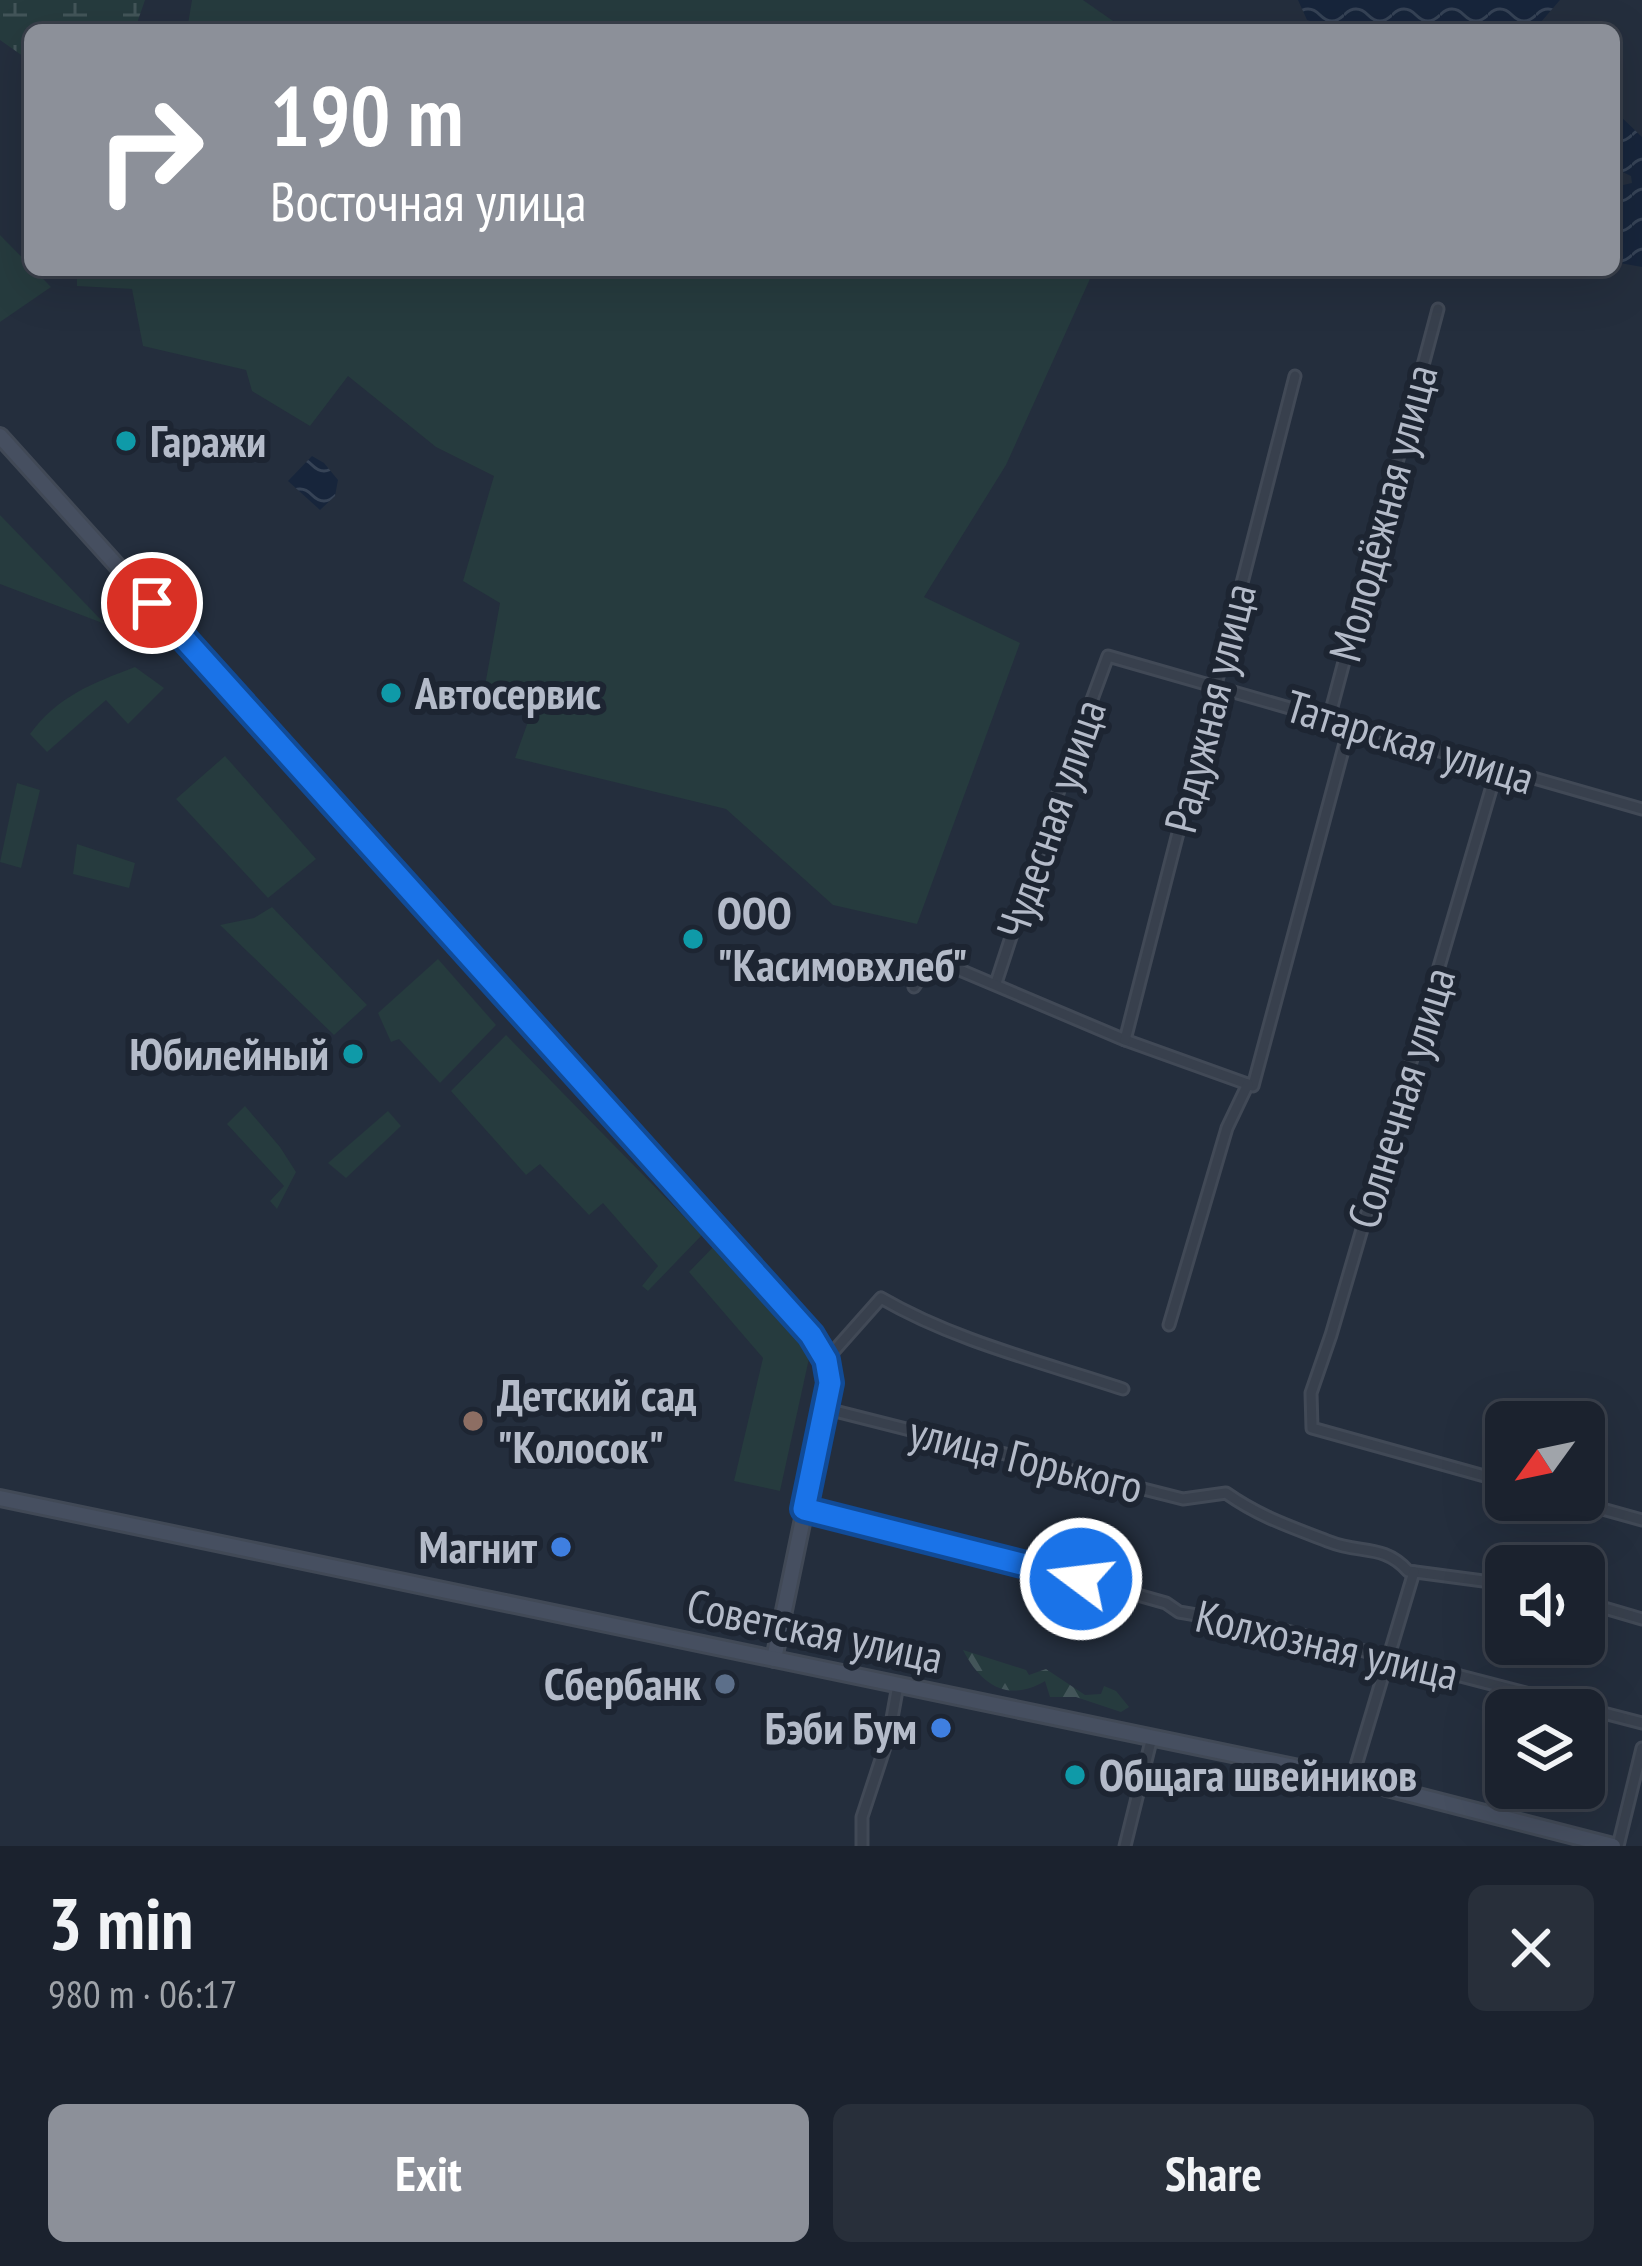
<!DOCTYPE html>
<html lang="en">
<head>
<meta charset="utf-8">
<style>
  body { margin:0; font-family:"PT Sans Narrow",sans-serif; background:#282f3a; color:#f1f3f6; height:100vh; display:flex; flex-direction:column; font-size:45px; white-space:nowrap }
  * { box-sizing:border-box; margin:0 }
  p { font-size:39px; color:#a0a4aa }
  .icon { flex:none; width:66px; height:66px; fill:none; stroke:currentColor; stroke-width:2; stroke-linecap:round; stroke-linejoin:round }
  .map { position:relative; height:1846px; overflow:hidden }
  .drawer { display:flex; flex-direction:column; background:#1b222e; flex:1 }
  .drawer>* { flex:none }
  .hud { position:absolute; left:24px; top:24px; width:1596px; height:252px; border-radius:18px; box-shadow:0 12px 48px #0002,0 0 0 3px #393f4a; background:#8c9099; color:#fff; overflow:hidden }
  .needle { width:78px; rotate:237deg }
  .controls { position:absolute; left:1485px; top:1401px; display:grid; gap:24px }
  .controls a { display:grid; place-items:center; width:120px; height:120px; border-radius:18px; background:#1b222e; box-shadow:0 12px 48px #0002,0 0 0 3px #393f4a; font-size:60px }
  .pin { position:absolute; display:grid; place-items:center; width:102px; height:102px; color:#fff; margin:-51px; border:6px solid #fff; border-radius:50%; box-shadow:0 3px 12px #0007 }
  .me { position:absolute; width:132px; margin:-66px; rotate:285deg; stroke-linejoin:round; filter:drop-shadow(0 0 9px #0008) }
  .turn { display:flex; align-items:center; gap:42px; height:252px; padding:0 48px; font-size:54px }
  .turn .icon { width:156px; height:156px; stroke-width:2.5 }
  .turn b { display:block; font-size:84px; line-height:102px }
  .round { display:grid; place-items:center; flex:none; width:126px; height:126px; border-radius:18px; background:#282f3a }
  .head { display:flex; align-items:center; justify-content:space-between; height:204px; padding:0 48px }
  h1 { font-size:72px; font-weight:700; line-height:90px }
  .primary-button { display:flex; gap:24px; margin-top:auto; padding:24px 48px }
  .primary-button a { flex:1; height:138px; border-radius:18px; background:#8c9099; color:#fff; font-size:48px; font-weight:700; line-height:138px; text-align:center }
  .primary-button a+a { background:#282f3a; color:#f1f3f6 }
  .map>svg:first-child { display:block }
</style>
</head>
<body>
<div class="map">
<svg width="1642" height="1846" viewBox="0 0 1642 1846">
  <defs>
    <pattern id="forest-firs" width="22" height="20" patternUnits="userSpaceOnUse" patternTransform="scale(3)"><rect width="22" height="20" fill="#263b3e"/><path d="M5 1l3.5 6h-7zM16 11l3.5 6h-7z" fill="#435559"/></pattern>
    <pattern id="wetland-marsh" width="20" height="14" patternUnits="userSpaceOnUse" patternTransform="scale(3)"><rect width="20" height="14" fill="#263b3e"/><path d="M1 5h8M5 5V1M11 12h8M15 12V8" fill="none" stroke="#435559"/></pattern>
    <pattern id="water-waves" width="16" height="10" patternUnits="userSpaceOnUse" patternTransform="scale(3)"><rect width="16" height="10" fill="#17253b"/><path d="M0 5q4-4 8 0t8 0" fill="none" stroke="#364356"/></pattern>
  </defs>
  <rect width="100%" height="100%" fill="#242e3d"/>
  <g fill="#263b3e">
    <path d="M192,0H1083L1126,30H187Z"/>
    <path d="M0,235L51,287L0,322Z"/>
    <path d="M77,270H1094L1006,465L924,597L1020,643L917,924L833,905L726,809L515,758L529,719L484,691L500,603L463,581L494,476L436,447L348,376L310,426L252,391L246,370L143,346L132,289L77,286Z"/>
    <path d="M0,515L105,624L0,584Z"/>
    <path d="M135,667L164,688L128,724L106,700L47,752L30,734C58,696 93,683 135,667Z"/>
    <path d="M225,756L316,859L268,898L176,799Z"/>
    <path d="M17,783L40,790L21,868L0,862Z"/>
    <path d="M77,844L135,863L129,888L73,874Z"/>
    <path d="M272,907L367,1005L334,1035L220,925L254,918Z"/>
    <path d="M438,959L496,1025L440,1083L399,1039L391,1042L378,1013Z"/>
    <path d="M506,1035L702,1235L648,1291L642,1286L658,1266L603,1203L589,1215L540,1164L526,1175L451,1091Z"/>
    <path d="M245,1106L280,1147L296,1172L277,1209L270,1201L284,1186L227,1124Z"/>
    <path d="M388,1111L401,1126L346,1178L328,1163Z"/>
    <path d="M716,1244L810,1354L780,1491L734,1481L763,1358L689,1272Z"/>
  </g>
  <path fill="url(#forest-firs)" d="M963,1650L1026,1670L1029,1675L1046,1669L1085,1695L1101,1694L1104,1686L1116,1691L1129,1707L1121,1712L1076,1697H1050L1045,1681C1008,1703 981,1685 963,1650Z"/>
  <path fill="url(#wetland-marsh)" d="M0,0H145L137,23L124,30H30V61L0,40Z"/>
  <g fill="url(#water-waves)">
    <path d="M1298,0H1560L1541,22L1540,30H1326V26L1307,20Z"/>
    <path d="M1614,110L1642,137V267L1614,262V187L1632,183L1631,176L1614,168Z"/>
    <path d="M312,456L324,463L338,480L335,496L320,510L288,481Z"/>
  </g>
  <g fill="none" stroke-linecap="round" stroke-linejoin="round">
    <g stroke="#414956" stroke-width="15">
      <g id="street">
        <path d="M1329,718L1438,309"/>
        <path d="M1497,769L1331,1335L1311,1393L1312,1428L1506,1482"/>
        <path d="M996,983L1062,781L1108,656L1642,809"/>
        <path d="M914,987L930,963L948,965L1125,1040L1253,1086L1349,728"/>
        <path d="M1125,1040L1295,376"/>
        <path d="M1169,1325L1227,1128L1248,1084"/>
        <path d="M826,1360L881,1298C955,1341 1042,1362 1123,1389"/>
        <path d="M827,1409L1183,1499L1226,1493C1260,1517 1291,1527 1330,1542C1360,1554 1384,1544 1408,1571L1506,1584"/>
        <path d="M1570,1500L1642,1520"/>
        <path d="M804,1509L1081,1579L1166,1603L1179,1612L1279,1629L1642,1723"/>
        <path d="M1584,1602L1642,1619"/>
        <path d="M1352,1779L1414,1572"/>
        <path d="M862,1846V1817L889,1735L898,1685"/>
        <path d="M1125,1846L1152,1737"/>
        <path d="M1618,1846L1642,1748"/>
      </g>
    </g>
    <g stroke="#414956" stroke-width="20">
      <g id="secondary">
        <path d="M0,436L811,1335L826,1360L831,1383L774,1659"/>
        <path d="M0,1498L1352,1779L1613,1846"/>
      </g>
    </g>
    <use href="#street" stroke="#38404d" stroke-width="9"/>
    <use href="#secondary" stroke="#464f60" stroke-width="14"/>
  </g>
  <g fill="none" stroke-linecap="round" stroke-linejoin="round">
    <g stroke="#114b97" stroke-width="30">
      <path id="route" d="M152,603L811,1335L826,1360L830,1383L804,1509L1081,1579"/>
    </g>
    <use href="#route" stroke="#1a73e8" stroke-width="21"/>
  </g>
  <g fill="#0f9aa8" stroke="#1d2532" stroke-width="4.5">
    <circle cx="126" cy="441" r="12"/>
    <circle cx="391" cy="693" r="12"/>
    <circle cx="693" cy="939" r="12"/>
    <circle cx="353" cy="1054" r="12"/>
    <circle cx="1075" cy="1775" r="12"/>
  </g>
  <circle fill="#8d6e63" stroke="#1d2532" stroke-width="4.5" cx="473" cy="1421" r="12"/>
  <g fill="#3f7fe0" stroke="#1d2532" stroke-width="4.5">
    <circle cx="561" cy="1547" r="12"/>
    <circle cx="941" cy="1728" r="12"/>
  </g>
  <circle fill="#5c6f8a" stroke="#1d2532" stroke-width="4.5" cx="725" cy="1684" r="12"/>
  <g text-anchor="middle" stroke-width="12" stroke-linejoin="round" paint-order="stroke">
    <g font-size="45" font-weight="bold" fill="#b4bbc9" stroke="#1d2532" text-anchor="start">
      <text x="150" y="457">Гаражи</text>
      <text x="415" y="709">Автосервис</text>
      <text x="717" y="929">ООО<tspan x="717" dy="52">"Касимовхлеб"</tspan></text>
      <text x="329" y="1070" text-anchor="end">Юбилейный</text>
      <text x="497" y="1411">Детский сад<tspan x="497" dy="52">"Колосок"</tspan></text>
      <text x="537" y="1563" text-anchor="end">Магнит</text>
      <text x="701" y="1700" text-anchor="end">Сбербанк</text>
      <text x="917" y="1744" text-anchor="end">Бэби Бум</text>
      <text x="1099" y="1791">Общага швейников</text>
    </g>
    <g font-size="45" fill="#b4bbc9" stroke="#1d2532">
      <text transform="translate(1383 513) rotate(-75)" y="16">Молодёжная улица</text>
      <text transform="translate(1210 708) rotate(-76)" y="16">Радужная улица</text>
      <text transform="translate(1410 742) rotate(17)" y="16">Татарская улица</text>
      <text transform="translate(1051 819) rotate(-71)" y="16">Чудесная улица</text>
      <text transform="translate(1401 1098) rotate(-73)" y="16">Солнечная улица</text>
      <text transform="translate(1026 1459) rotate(14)" y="16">улица Горького</text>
      <text transform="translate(815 1631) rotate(12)" y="16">Советская улица</text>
      <text transform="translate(1327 1645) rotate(13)" y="16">Колхозная улица</text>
    </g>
  </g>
</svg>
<div class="controls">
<a><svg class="needle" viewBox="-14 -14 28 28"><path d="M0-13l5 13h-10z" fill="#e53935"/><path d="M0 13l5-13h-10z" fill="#a0a4aa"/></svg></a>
<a><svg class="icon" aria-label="sound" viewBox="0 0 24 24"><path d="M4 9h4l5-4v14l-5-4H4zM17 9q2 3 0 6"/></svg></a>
<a><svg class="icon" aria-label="layers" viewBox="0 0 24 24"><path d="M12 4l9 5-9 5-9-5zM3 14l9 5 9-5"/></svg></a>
</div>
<div class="pin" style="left:152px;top:603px;background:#d93025"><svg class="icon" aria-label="arrive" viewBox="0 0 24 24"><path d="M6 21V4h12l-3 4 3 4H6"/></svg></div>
<svg class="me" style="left:1081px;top:1579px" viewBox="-20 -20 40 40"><circle r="17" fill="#1a73e8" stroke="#fff" stroke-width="3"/><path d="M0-11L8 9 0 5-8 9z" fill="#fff"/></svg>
<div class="hud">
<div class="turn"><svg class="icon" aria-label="right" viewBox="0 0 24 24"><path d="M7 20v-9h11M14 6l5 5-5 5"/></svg><div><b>190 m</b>Восточная улица</div></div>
</div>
</div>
<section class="drawer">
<div class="head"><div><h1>3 min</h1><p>980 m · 06:17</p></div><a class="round"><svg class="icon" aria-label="close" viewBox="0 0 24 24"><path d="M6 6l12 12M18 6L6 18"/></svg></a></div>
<div class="primary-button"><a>Exit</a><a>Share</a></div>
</section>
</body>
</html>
